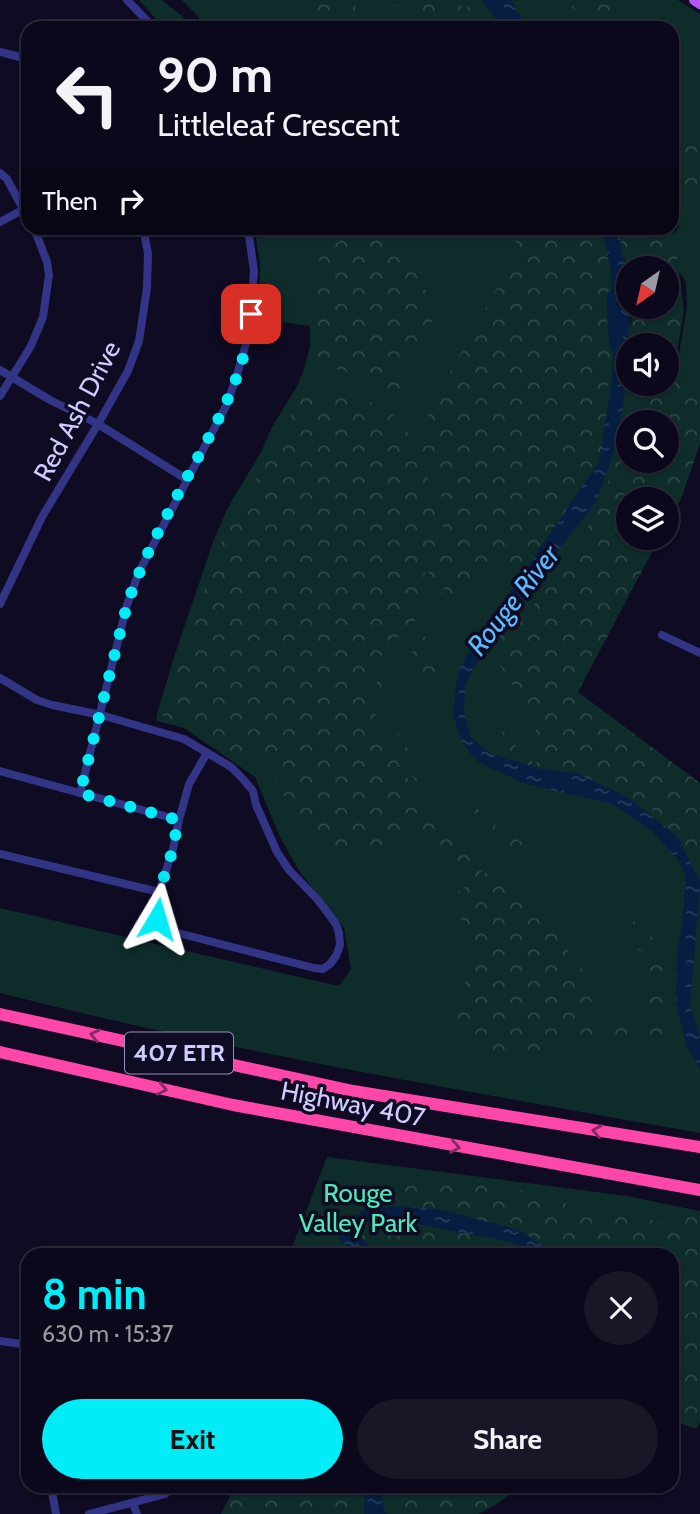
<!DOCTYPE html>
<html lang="en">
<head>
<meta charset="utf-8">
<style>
  body { margin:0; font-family:Cabin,sans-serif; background:#181627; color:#f1f3f6; height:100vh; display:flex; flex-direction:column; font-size:26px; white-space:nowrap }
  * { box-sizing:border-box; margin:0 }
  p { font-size:23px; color:#999aa2 }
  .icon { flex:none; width:38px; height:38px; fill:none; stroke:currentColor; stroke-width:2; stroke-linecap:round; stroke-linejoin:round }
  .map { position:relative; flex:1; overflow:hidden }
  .details { position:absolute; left:21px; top:1248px; width:658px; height:245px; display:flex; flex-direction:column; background:#0a081a; border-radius:21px; box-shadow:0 2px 5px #0004,0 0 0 2px #2a2939 }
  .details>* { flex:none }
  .top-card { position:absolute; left:21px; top:21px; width:658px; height:214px; border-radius:21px; box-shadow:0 2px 5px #0004,0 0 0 2px #2a2939; background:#0a081a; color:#f1f3f6; overflow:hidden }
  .needle { width:46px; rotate:214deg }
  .fabs { position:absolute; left:616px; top:256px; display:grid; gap:14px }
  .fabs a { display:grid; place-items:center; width:63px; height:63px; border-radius:50%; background:#0a081a; box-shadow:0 2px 5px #0004,0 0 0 2px #2a2939; font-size:35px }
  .pin { position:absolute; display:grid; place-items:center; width:60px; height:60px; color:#fff; margin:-30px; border-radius:14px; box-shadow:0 4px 10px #0006 }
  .me { position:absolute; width:77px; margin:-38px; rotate:7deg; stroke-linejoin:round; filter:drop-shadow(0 0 5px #0008) }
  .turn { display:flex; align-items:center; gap:24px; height:147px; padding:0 21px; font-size:32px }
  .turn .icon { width:91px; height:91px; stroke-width:2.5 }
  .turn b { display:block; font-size:49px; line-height:60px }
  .then { display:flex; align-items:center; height:66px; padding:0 21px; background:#0003; gap:14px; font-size:26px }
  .round { display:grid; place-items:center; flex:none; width:74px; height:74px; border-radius:37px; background:#181627 }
  .headline { display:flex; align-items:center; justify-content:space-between; height:119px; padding:0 21px }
  h1 { font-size:42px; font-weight:700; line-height:52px; color:#00ecf7 }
  .primary-button { display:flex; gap:14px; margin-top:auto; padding:14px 21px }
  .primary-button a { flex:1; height:80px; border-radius:42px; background:#00ecf7; color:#111; font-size:28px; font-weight:700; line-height:80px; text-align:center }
  .primary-button a+a { background:#181627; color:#f1f3f6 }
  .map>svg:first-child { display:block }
</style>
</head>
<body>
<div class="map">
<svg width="700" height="1514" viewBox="0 0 700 1514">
  <defs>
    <pattern id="forest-crowns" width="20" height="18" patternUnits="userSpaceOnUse" patternTransform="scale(1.75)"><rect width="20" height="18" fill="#0e2c2a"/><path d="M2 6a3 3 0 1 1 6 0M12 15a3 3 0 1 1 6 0" fill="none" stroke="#30494a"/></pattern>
    <pattern id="water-ripples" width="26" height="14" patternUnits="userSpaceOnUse" patternTransform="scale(1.75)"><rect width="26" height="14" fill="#051e41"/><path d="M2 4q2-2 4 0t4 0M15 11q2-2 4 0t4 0" fill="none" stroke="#283e5e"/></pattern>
  </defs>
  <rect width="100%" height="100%" fill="#0e0b22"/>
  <g fill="#0e2c2a">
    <path d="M139,0H162L183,17L188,28H164Z"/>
    <path d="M182,0H678L700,14V398L673,390L687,306L686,282L664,251L679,226L672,203V28H200L199,17Z"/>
    <path d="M254,228H622L632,345H628V422L611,502L515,635L626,782L700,845V1052L690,1051L700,1068V1133C466,1091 231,1052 0,993V908L339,986L351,969L344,928L299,871L280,837L255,777L184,728L156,721L158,710L174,657L213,542L227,509L261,452L272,427L297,386L303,372L310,346V326L259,319L260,262Z"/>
    <path d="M327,1157L627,1196L700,1211V1422L672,1420V1255H289Z"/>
  </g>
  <g fill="url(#forest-crowns)" fill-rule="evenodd">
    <path d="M303,0H352L355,3L356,12L367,18L364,24L365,28H312C315,18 311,7 303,0Z"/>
    <path d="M376,0H428L433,2L472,8L481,23L489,28H407C411,14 404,11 394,4L388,6L386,14L379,9Z"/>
    <path d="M570,0H613L617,28H589L572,7L574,3Z"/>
    <path d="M672,123L700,130V202L683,206L673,227L684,310L676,358L683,386L700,395V444L681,499L667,525V499H628V537H660L578,692L700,783V874C684,855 674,830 655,813C622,782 576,782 535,770C523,766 511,760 499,756L497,753L498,737L502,731L534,764L542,760L545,754L537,741L539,737L515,688L494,656V644L519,607L528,613L583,538L615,466L626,425L628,378V383H667V345H630L632,306H667V268H628V273L618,228H672ZM628,422H667V460H628Z"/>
    <path d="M342,228H374L397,237L403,241L408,254L424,276C416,290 439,297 435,315C432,326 423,333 416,342C406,354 401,378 403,393C390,403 379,399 364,395L365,384L360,375L331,368L328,360L320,357L314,358L320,245L322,240L325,238L334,244L339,242L345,234Z"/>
    <path d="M521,228H601L613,288L615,317L608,369L607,426L603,447L567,514L529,564L504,565L485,576L470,577L468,581L470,593L468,596C461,595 459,595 455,600L451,598L442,604L439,603L432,604L431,603C440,592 448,593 444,575H437L422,591L424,580L440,554L445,505L418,440L440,386L449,374L500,282Z"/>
    <path d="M306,385L353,400L356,403L355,406L362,409L364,400L387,407L406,429L440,505L436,554L419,585L417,597L419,612L418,618C389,646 356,669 376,715C380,724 386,731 390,739C395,747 395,757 399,765C405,777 416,784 414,799L415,800L417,799L474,850L482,865L481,875L489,871L498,876L539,912L544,919V928C549,931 555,932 559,936C566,941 565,949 571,955C584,969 603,991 587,1009L588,1011C613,1034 613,1018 636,1020C648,1022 659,1026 671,1028L674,1036L671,1040L666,1041L649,1038L633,1037L618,1042L606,1044L589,1045L560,1043L535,1052L500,1054L481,1049L474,1041L456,1039L442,1011L449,1004L458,1001C459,991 464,985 468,976C473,967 475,953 473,943C472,933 466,928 461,919C456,911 457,901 458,892L463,888L471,885C466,877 456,875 449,868C439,858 432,841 417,837C412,835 405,837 400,837L386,851L375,852L363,847L355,846L345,847L333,845L320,839L286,799L269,765L251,757L240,760L195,731L162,715L181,660L193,648L190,630L220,546L235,514L269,458Z"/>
    <path d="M421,625L426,640L422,645H416L413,640L409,639L403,645L400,658C378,663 380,684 383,704L379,706C373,683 378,664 394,647C402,638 409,630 421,625Z"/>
    <path d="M430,648L438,669V681L430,687L421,684L410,653L416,649Z"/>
    <path d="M394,730L404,738L409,754L421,766L424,776L432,781L433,785L428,791C417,782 406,773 402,760C398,750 398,741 393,732Z"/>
    <path d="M466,803L478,809L486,820L494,817L498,820L495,825L497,831L502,832L506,829C510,838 521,841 529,846L525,852L514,854L508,850L497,848L461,815L453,810V804Z"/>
    <path d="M623,914L629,916L632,921L639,924L643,936C664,932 664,961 663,976L658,979L660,986L658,995L664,997L667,1002L660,1011L654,1015L649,1014L646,1006L641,1002L653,996L655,992L654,990L647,989C647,978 649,968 652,957L651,955H645L643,951L637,950L636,941L629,939L627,934C621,933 614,923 615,917Z"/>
    <path d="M444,1179L494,1186L514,1193L521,1190L563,1197L568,1211L574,1215L599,1220L616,1210L666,1224L673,1213L700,1217V1295L672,1304V1255H559C539,1238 513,1234 488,1228C458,1221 428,1214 398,1204L405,1180Z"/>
    <path d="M393,1218L426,1221L454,1233L485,1232L506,1244L530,1248L534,1255H374L359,1244L368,1224Z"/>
    <path d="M700,1310V1422L696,1429L672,1420V1318Z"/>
    <path d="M235,1486H367V1514H221Z"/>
    <path d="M378,1486H522L494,1506L478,1514H379Z"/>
  </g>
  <g fill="url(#water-ripples)">
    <path d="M482,0H511L515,5L516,11L520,14L525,28H500L495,18Z"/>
    <path d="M601,228H618L628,288V306H630L624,400L616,446L596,502L545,568L508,624L475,665L465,686L464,713L471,738L492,754L541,769L576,773L629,798L677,836L700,882L690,1006L700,1038V1068L687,1047L676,1004L677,952L682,927L686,874L677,859L652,831L612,804L526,784L480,763L469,752L461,739L453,715L456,685L460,668L467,655L599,462L611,387L615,328L610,264Z"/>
    <path d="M399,1206L438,1209L522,1231L535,1241L563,1255H531L517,1244L496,1239L385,1218L366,1223L361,1238L378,1255H355L338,1239L342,1225L366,1208Z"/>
    <path d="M366,1486H382L383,1508L387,1514H364Z"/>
  </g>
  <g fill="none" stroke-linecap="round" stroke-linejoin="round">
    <path stroke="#051e41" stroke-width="14" d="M614,296V316L617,346"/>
    <g stroke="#323485" stroke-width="8">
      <path d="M127,0L154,28"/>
      <path d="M0,52L16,56L28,61"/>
      <path d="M0,173L7,179L28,218"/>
      <path d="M0,222L28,207"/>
      <path d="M0,370L50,400L98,424L186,479"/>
      <path d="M0,396L31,346L43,317L49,275L47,262L34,228"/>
      <path d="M0,604L42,517L98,424L128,371L139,341L147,288L148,253L143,228"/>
      <path d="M662,635L700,653"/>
      <path d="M0,678L37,700L52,705L101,715L184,739L231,767L243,779L253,791L256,805L277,852L289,870L318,900L336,924L339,933L340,945L336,956L330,964L323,969L314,968L174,932L160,923L157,919L159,892L173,849L179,820L189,784L207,753"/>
      <path d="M0,771L179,820"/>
      <path d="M80,793L127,605L139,572L227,404L236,378L250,330L254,271L248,228"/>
      <path d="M0,854L159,892"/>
      <path d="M0,1341L28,1345"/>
      <path d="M51,1486L56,1514"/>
      <path d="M133,1504L137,1514"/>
      <path d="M89,1514L165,1494L173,1486"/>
    </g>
    <path stroke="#b553ff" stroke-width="10" d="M694,0L700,4"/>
    <g stroke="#ff47aa" stroke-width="12">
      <path d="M0,1014L353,1091L700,1147"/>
      <path d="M0,1052L233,1105L700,1190"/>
    </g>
  </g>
  <defs><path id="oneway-chevron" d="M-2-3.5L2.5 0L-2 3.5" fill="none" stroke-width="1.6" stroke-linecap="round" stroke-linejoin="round" transform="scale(1.75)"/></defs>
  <g stroke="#862966">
    <use href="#oneway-chevron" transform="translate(95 1035) rotate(-168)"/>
    <use href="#oneway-chevron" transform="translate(162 1089) rotate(13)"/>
    <use href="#oneway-chevron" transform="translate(597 1131) rotate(-171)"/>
    <use href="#oneway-chevron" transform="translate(455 1147) rotate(10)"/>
  </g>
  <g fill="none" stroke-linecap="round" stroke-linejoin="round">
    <path stroke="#00ecf7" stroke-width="12" stroke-dasharray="0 21.6" d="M157,919L159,892L173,849L178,820L80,793L127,605C144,554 172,506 197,459C222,414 247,367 251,314"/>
  </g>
  <g text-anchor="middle" stroke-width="7" stroke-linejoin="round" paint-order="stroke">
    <rect fill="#0e0b22" stroke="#9592bd" stroke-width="2" x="125" y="1032.5" width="108" height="41" rx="5"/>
    <g font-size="24" font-weight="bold" fill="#cfccff">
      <text x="179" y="1061">407 ETR</text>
    </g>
    <g font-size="26" fill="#cfccff" stroke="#0e0b22">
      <text transform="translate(77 411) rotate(-62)" y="9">Red Ash Drive</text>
      <text transform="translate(353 1104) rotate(11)" y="9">Highway 407</text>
    </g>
    <g font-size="26" fill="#4fe9b9" stroke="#0e0b22">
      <text x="358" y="1202">Rouge<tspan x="358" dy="30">Valley Park</tspan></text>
    </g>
    <g font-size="28" font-style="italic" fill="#5abcff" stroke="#0e0b22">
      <text transform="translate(513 600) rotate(-52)" y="10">Rouge River</text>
    </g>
  </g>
</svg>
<div class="fabs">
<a><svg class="needle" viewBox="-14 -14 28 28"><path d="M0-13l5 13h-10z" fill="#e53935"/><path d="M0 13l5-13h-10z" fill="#999aa2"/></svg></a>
<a><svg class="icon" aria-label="sound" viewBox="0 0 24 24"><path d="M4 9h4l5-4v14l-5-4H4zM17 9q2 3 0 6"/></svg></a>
<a><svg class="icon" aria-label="search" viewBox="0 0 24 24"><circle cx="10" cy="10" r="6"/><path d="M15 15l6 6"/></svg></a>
<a><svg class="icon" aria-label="layers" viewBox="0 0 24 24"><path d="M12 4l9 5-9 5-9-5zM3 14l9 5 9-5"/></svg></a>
</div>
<div class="pin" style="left:251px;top:314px;background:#d93025"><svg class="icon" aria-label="arrive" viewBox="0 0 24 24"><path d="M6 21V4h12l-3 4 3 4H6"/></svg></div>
<svg class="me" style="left:157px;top:919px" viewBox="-20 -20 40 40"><path d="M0-17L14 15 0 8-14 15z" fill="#00ecf7" stroke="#fff" stroke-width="4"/></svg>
<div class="top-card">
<div class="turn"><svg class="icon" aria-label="left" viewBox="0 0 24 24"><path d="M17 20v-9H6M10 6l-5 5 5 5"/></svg><div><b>90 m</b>Littleleaf Crescent</div></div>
<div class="then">Then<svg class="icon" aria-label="right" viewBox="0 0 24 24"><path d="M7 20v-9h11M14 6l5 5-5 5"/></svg></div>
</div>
<section class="details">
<div class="headline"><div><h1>8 min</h1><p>630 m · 15:37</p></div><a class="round"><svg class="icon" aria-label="close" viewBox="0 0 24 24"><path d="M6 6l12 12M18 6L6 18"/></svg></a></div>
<div class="primary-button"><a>Exit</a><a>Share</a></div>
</section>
</div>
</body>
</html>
